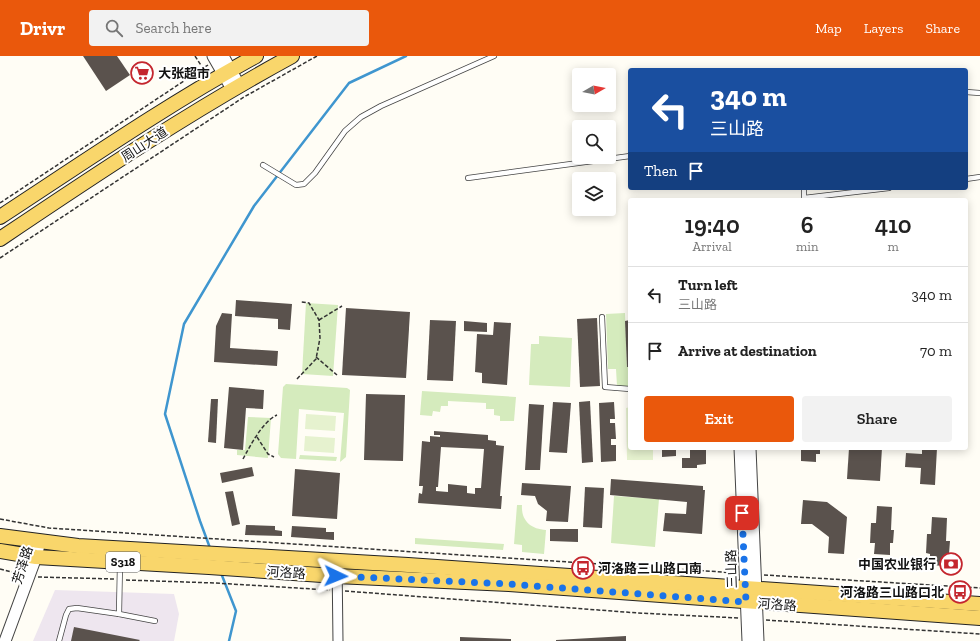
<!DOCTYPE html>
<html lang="en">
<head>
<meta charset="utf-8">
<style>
  body { margin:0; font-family:"Zilla Slab","Noto Sans SC",serif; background:#f2f2f2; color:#222; height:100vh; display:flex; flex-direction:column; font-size:15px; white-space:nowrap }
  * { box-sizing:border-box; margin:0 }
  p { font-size:13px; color:#767676 }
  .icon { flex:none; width:22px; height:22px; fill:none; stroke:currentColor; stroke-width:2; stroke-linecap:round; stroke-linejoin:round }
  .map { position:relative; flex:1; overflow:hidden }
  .details { position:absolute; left:628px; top:142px; width:340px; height:252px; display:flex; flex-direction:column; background:#fff; border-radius:4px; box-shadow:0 2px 10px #0003 }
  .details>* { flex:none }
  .guide { position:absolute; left:628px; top:12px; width:340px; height:122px; border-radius:4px; box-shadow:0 2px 10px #0003; background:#1a4fa0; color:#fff; overflow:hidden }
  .needle { width:26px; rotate:81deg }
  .controls { position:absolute; left:572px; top:12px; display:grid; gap:8px }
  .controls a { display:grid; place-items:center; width:44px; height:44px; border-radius:4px; background:#fff; box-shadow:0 2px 10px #0003; font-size:20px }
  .pin { position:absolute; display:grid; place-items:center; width:34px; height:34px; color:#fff; margin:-17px; border-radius:8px; box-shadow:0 2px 6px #0006 }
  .me { position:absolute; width:44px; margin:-22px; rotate:92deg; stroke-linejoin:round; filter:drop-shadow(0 0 3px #0008) }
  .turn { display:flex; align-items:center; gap:14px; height:84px; padding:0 16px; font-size:18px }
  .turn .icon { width:52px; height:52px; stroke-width:2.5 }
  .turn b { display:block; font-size:28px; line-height:34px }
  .then { display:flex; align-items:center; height:38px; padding:0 16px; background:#0003; gap:8px; font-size:15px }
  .eta { display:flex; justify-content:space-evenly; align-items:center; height:68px; text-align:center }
  .eta b { font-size:24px; font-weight:600; line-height:28px }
  .primary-button { display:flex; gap:8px; margin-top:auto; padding:8px 16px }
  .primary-button a { flex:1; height:46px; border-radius:4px; background:#ea580c; color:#fff; font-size:16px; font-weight:600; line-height:46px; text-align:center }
  .primary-button a+a { background:#f2f2f2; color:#222 }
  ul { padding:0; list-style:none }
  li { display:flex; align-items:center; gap:12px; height:56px; padding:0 16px; border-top:1px solid #e0e0e0 }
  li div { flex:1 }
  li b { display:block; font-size:15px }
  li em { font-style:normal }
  header { display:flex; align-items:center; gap:24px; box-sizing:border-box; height:56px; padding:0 20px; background:#ea580c; color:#fff }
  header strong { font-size:19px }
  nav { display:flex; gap:22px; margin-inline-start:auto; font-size:14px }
  .search { width:280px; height:36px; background:#f2f2f2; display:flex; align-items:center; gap:10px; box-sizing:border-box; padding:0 14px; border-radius:4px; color:#767676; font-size:15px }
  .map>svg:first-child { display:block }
</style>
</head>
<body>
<header>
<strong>Drivr</strong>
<div class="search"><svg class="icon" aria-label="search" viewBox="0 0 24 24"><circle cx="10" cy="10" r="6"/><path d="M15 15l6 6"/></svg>Search here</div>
<nav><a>Map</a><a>Layers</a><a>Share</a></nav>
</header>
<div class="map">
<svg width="980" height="585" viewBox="0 0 980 585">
  <rect width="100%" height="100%" fill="#fffdf5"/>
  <path fill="#eee6ef" d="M55,534L174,538L179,558L174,585H33Z"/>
  <g fill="#d5ebbd">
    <path d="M306,247L338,249L333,320L302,318Z"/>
    <path d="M625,257L627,311H630V330H617L616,313H608L606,258Z"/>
    <path d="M539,280L572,282L570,331L529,329L531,288H539Z"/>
    <path d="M286,328L347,332L350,334L346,401L340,406L344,357L299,353L296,403L281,402L278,398L283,331Z"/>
    <path d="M422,335L516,341L514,365H500V360L494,359V353H486V347L448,345V350H441L440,356L433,355L432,360L420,359Z"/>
    <path d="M248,361L271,362L268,402L237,399V394H245Z"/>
    <path d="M300,399L337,401L336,405L299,403Z"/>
    <path d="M614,440L659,443L655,491L611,487Z"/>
    <path d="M517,449H522C521,465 531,473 546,474L544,498L522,496V489L514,488Z"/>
    <path d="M415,482L504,488L503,494L415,488Z"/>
  </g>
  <g fill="#e6f2cf">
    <path d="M630,351V392H653V404H627L626,352Z"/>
    <path d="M306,358L336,360L335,375L305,373Z"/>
    <path d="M305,380L335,382L334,397L304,395Z"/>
  </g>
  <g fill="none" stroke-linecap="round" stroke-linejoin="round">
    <g stroke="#3f96cf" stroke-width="2.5">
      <path d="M210,492L200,465L165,358L184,268L254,150L349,27L406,0"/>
      <path d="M221,517L236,555L229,585"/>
    </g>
  </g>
  <g fill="#5a524d" fill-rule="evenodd">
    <path d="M83,0H117L130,19L106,35Z"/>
    <path d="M236,244L292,248L290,274L278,273V263L235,260Z"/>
    <path d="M346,252L410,256L406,322L342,319Z"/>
    <path d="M222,257L232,258L230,292L278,295L277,310L214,306L216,270Z"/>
    <path d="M597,262L600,330L580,331L577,263Z"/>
    <path d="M430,264L456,265L453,325L427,324Z"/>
    <path d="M630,264V311H627L625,265Z"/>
    <path d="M464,265L487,267V276L464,275Z"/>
    <path d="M494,266L511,267L507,329L482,327V317L475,316L477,278L493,279Z"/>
    <path d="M229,331L264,334L263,353L246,352L243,394L224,392Z"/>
    <path d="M366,338L405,339L403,405L364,404Z"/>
    <path d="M211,343H218L216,387L208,386Z"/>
    <path d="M590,345L593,406L582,407L579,346Z"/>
    <path d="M553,346L571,347L567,397L549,396Z"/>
    <path d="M614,346L615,363H610V367H615L616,383H611V389H616V405L601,406L599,347Z"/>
    <path d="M529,348L544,349L540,414H525Z"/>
    <path d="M434,375L488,379V384L496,385V389L504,390L500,440H502L501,453L418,447L419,437L422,438L423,430H419L422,385L430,386V380L440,381V379H434ZM441,391L484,393L481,432H475V438L467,437V430L448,428V436L436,435V431H438Z"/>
    <path d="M662,392H676V400L662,401Z"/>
    <path d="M690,392H706V408L697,409V412H682V402H690Z"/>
    <path d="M797,392H820V398H816V406L801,405V394H797Z"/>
    <path d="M849,392H882L880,425L847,423Z"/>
    <path d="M922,392H937L935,429L920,428L921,412L905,411L906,397L922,398Z"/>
    <path d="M252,411L254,420L222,427L220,417Z"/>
    <path d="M295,413L340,417L337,463L292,460Z"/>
    <path d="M611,423L703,430V434H705L702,478L663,475L665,457L686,458L687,446L610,439Z"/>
    <path d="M522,427L571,430L568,466L546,465L547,455L538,448L535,440L521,439Z"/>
    <path d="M585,431L604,432L602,472L583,471Z"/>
    <path d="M233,435L240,468L232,470L225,436Z"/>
    <path d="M803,444L827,446L847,461L844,498L828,497L829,481L812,468H801Z"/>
    <path d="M877,450L892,451L891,474H894L893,487H890V499L874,498L875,487H870L871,467H876Z"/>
    <path d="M932,461L947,462L946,485H950L949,498H946L945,510L930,509V498L926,497L927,478H931Z"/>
    <path d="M246,469L275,470V474L282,475V480L245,479Z"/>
    <path d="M292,470L326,472V476H334V484L291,481Z"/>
    <path d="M550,473H578V486L550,485Z"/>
    <path d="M74,571L140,584L139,585H71Z"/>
    <path d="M626,580V585H556V584Z"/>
    <path d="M460,581L511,583V585H460Z"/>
  </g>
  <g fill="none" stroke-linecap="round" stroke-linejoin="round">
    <g stroke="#444" stroke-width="6">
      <g id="service">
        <path d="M966,36L980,37"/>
        <path d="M263,109L296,129L304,128L315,117L345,75L361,61L381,50L494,0"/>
        <path d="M468,122L630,100"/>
        <path d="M966,123L980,121"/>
        <path d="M804,132V144"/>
        <path d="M804,142L889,132"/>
        <path d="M602,261L605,331L630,333"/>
        <path d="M119,558L155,565"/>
        <path d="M59,585L66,559L69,553L77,552L119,558L120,507"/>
      </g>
    </g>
    <g stroke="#444" stroke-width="11">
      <path id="minor" d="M337,505L338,585"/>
    </g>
    <g stroke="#444" stroke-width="13">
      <g id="tertiary">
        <path d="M213,0L232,33"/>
        <path d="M223,0L239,29"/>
        <path d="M740,392L748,585"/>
        <path d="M750,392L758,585"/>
        <path d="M5,585L36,501L40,485"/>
      </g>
    </g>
    <g stroke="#222" stroke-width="16">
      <g id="primary">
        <path d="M0,161C84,106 168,48 256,0"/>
        <path d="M0,183C95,119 191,55 292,0"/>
        <path d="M0,480L78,490L408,509L980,548"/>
        <path d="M0,495L36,501L209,511L336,520L509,528L980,562"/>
      </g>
    </g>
    <g stroke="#333" stroke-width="1.5" stroke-dasharray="4 2" stroke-linecap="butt">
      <path d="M195,0L206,17"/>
      <path d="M0,147L208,9"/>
      <path d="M0,202L244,41L317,0"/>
      <path d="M319,264L342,250"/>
      <path d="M316,301L337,319"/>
      <path d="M297,323L316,303L320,282L319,264L309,247L301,246"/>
      <path d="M257,381L268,398L274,401"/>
      <path d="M243,403C250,390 263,365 277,359"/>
      <path d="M0,463L49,472L737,517"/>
      <path d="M0,513L20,518"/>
      <path d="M764,519L980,532"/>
      <path d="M38,521L114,523"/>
      <path d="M126,524L215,527L330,534"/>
      <path d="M345,535L638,557L739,562"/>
      <path d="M766,564L980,578"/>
    </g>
    <use href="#service" stroke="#fff" stroke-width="4.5"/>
    <use href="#minor" stroke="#fff" stroke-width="9"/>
    <use href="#tertiary" stroke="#fff" stroke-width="11"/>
    <use href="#primary" stroke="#f9d66b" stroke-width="14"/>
  </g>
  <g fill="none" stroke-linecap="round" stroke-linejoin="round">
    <path stroke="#1a73e8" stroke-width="7" stroke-dasharray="0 12.6" d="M336,520L508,528L746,546L742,457"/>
  </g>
  <defs>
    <g id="supermarket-ring" transform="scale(1.15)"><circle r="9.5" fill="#fff" stroke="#c4262e" stroke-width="1.5"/><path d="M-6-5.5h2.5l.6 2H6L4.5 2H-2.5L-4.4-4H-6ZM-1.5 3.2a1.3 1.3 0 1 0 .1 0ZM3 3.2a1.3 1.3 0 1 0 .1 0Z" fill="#c4262e"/></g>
    <g id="bank-ring" transform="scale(1.15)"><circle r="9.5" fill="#fff" stroke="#c4262e" stroke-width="1.5"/><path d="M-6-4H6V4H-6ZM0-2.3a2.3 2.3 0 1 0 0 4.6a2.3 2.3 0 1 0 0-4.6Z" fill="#c4262e"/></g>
    <g id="bus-ring" transform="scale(1.15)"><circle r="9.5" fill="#fff" stroke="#c4262e" stroke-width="1.5"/><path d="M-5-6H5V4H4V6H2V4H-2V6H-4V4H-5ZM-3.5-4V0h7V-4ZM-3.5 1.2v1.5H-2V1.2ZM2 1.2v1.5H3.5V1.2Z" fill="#c4262e"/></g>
  </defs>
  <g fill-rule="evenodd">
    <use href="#supermarket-ring" x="142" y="17"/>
    <use href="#bank-ring" x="951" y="508"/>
    <use href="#bus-ring" x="583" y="512"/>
    <use href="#bus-ring" x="960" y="536"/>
  </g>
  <g text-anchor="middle" stroke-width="4" stroke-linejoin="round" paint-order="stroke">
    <rect fill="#fff" stroke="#585858" stroke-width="1" x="106" y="496" width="34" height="20" rx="3"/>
    <g font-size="12" font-weight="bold" fill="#111">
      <text x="123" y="510">S318</text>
    </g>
    <g font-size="13" font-weight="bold" fill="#111" stroke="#fff" text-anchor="start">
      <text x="158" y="22">大张超市</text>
      <text x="936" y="513" text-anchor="end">中国农业银行</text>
      <text x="598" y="517">河洛路三山路口南</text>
      <text x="944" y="541" text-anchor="end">河洛路三山路口北</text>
    </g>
    <g font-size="13" fill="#111" stroke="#fff">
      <text transform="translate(144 88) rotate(-33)" y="5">周山大道</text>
      <text transform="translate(22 509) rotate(-72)" y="5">芳泽路</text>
      <text transform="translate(731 513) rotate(-92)" y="5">三山路</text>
      <text transform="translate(286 516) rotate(4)" y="5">河洛路</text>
      <text transform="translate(777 548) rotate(4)" y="5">河洛路</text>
    </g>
  </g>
</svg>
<div class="controls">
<a><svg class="needle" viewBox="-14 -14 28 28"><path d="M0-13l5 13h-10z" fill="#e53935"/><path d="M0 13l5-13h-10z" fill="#767676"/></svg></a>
<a><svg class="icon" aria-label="search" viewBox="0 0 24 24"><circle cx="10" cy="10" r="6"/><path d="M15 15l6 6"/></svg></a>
<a><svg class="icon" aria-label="layers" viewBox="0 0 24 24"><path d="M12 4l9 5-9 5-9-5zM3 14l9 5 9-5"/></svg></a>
</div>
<div class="pin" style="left:742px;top:457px;background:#d93025"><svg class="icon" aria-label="arrive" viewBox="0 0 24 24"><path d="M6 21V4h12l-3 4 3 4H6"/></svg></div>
<svg class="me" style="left:336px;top:520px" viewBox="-20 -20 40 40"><path d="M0-17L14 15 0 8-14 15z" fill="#1a73e8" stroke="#fff" stroke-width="4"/></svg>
<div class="guide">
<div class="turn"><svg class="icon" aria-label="left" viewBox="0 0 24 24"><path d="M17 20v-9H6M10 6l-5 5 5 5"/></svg><div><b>340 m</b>三山路</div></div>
<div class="then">Then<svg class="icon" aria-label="arrive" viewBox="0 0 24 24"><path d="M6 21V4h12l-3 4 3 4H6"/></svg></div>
</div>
<section class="details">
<div class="eta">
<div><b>19:40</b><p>Arrival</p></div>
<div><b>6</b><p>min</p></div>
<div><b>410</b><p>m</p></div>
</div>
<ul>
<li><svg class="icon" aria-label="left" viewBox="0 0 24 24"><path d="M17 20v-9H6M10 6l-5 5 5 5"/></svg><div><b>Turn left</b><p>三山路</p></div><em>340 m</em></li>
<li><svg class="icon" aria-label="arrive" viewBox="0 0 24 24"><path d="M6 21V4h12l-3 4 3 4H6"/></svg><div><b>Arrive at destination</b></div><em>70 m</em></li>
</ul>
<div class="primary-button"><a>Exit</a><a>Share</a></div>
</section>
</div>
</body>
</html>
